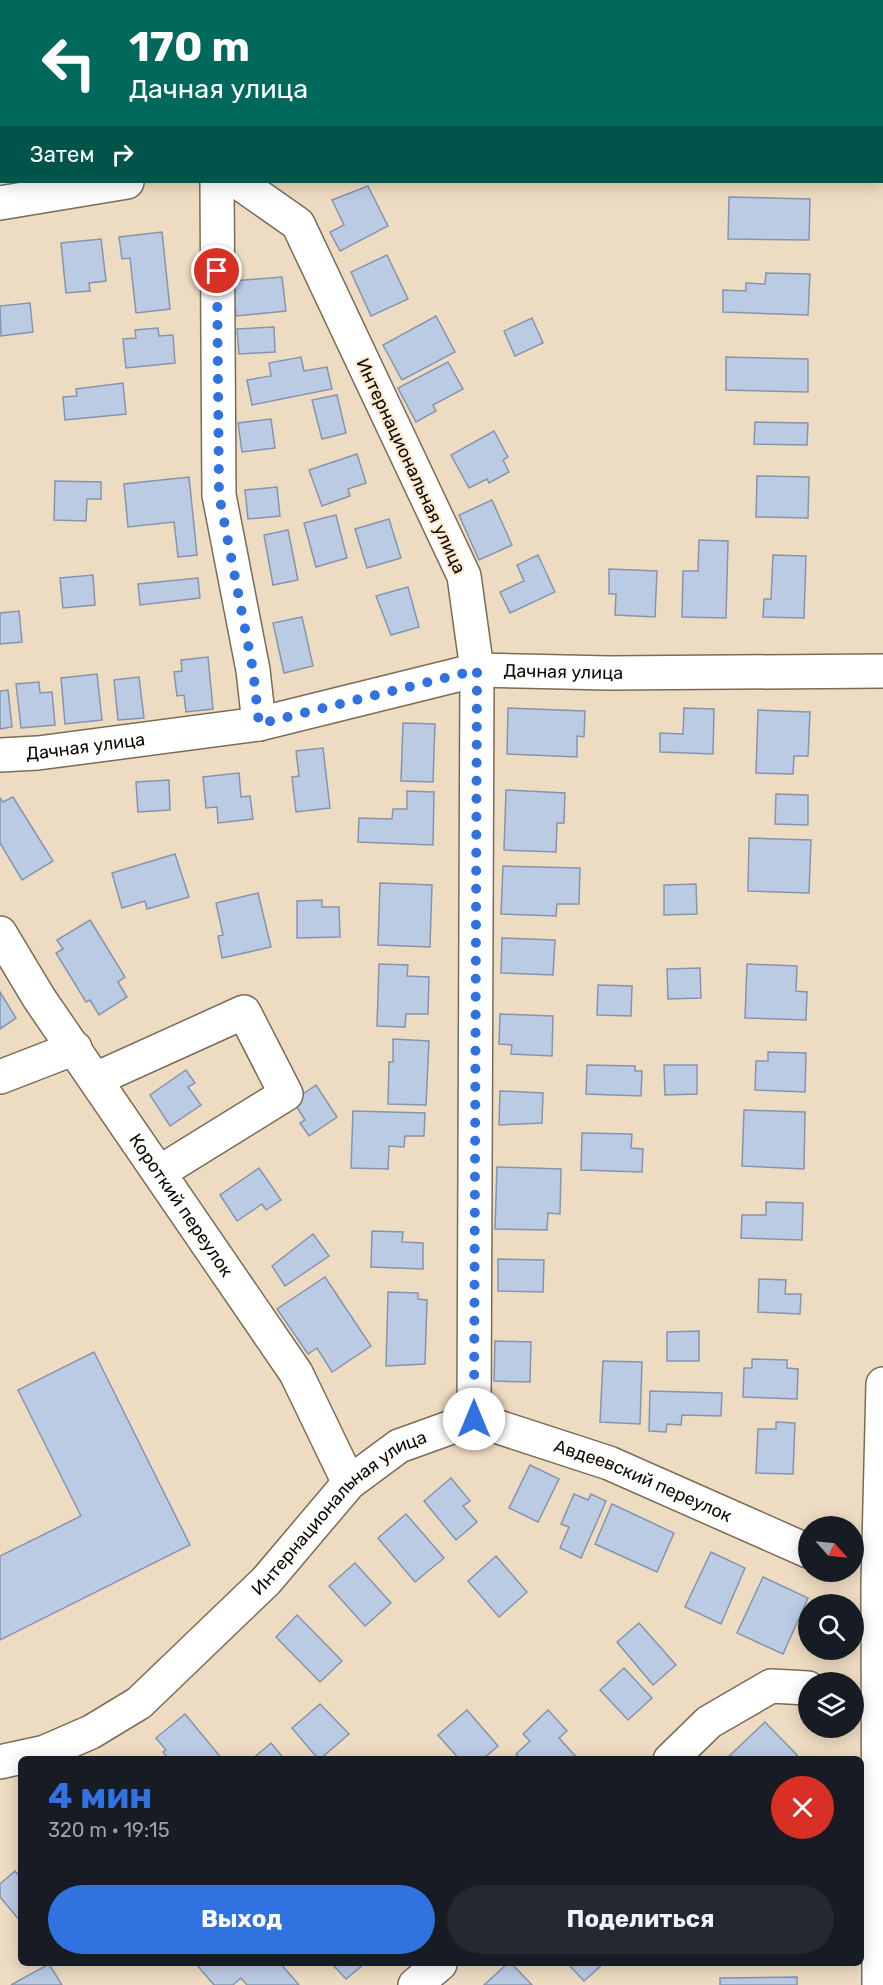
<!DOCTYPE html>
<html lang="ru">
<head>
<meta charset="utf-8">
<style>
  body { margin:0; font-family:Rubik,sans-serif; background:#242831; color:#f1f3f6; height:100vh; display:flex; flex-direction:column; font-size:22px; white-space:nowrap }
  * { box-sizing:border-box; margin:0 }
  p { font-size:20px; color:#9ea1a6 }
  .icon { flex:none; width:33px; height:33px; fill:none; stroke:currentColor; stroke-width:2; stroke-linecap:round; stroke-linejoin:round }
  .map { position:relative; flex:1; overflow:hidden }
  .details { position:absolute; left:18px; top:1756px; width:846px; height:210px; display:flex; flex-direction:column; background:#171b24; border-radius:9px; box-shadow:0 3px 15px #0003 }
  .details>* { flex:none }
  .guide { position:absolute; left:0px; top:0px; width:884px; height:183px; box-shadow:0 3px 15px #0003; background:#00695c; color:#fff; overflow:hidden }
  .needle { width:39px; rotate:117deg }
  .controls { position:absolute; left:798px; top:1516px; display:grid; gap:12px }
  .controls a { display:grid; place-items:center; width:66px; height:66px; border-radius:50%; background:#171b24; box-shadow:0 3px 15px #0003; font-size:30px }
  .pin { position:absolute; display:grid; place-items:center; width:51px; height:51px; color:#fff; margin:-26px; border:3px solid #fff; border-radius:50%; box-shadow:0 2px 6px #0007 }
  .me { position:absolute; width:66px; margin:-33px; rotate:0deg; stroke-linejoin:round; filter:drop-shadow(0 0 4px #0008) }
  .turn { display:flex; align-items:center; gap:21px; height:126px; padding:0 30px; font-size:27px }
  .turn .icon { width:78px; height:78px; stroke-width:2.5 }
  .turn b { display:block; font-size:42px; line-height:51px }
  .then { display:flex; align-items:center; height:57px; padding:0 30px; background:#0003; gap:12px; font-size:22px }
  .round { display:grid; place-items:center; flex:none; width:63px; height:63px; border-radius:32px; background:#242831 }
  .headline { display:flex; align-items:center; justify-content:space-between; height:102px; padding:0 30px }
  h1 { font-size:36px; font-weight:700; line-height:45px; color:#2f72e0 }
  .action { display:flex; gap:12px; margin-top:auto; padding:12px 30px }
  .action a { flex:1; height:69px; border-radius:36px; background:#2f72e0; color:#fff; font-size:24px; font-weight:700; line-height:69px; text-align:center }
  .action a+a { background:#242831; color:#f1f3f6 }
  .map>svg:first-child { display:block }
</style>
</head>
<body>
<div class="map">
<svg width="883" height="1985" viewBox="0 0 883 1985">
  <rect width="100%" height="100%" fill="#eedcc2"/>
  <g fill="#bbcbe4" stroke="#8695ad" stroke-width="1.5">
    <path d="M0,45H2L0,127Z"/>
    <path d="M368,186L388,226L340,251L330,232L344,225L332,200Z"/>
    <path d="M729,197L810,199L809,240L728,239Z"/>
    <path d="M162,232L170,309L136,313L130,258L122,259L119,237Z"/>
    <path d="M101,239L106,281L89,283L90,291L66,293L61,243Z"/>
    <path d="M387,255L408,299L371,316L351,272Z"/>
    <path d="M766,273L810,274L808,315L723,312V290L746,291V283L765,284Z"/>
    <path d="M282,277L286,311L236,316L233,281Z"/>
    <path d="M30,303L33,332L1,336L0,306Z"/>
    <path d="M436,316L455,352L402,380L383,345Z"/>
    <path d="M532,318L543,343L515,356L504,331Z"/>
    <path d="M274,327L275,352L239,354L237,329Z"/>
    <path d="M158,328L159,336L173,335L175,363L126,368L123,339L136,338L135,330Z"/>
    <path d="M301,357L304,371L327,367L332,389L252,405L247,380L271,376L269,363Z"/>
    <path d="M726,357L808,359V392L726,390Z"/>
    <path d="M448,362L463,389L433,405L436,411L416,422L398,388Z"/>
    <path d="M123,383L126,414L65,420L63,397L77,396L76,389Z"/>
    <path d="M337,395L346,433L322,439L312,400Z"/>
    <path d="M271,419L275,448L242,452L238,423Z"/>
    <path d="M755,422L808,423L807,445L754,444Z"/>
    <path d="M494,431L508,457L503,460L509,472L489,483L487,479L469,488L451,455Z"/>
    <path d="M357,454L366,483L348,489L350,496L322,506L309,470Z"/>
    <path d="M757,476L809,477L808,518L756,517Z"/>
    <path d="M189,477L197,555L178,557L174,522L128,527L124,484Z"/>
    <path d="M55,481L101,482V499H87L86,521L54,520Z"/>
    <path d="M277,487L280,516L248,519L245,490Z"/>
    <path d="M492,500L512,545L479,560L459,515Z"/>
    <path d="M336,515L347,558L316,567L304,523Z"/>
    <path d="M389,519L401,558L367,568L355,529Z"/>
    <path d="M288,530L298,580L273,585L264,535Z"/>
    <path d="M699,540L728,541L726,618L682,617L683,571H698Z"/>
    <path d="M538,555L555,592L510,613L500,592L524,581L517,565Z"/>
    <path d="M773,555L806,556L804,618L763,617L764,599H771Z"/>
    <path d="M609,569L657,571L655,617L615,615L616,594H609Z"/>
    <path d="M93,575L95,605L63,608L60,578Z"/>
    <path d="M198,578L200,598L140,605L138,584Z"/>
    <path d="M408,587L419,627L391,635L376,596Z"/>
    <path d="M19,611L22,642L0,644V613Z"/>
    <path d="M302,617L313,666L284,673L273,623Z"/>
    <path d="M208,657L213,709L186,712L184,695L177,696L174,672L182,671L181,660Z"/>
    <path d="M97,674L102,720L65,724L61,678Z"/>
    <path d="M139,677L144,718L118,720L114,680Z"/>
    <path d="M39,682L40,693L52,692L55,725L21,728L16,684Z"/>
    <path d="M8,690L12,727L0,729V691Z"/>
    <path d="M508,708L585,711L584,737L577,736V757L507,754Z"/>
    <path d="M684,708L714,709L713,754L660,752V733L683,734Z"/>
    <path d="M758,710L810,712L808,756H794L793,774L756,773Z"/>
    <path d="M403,723L435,724L433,782L401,781Z"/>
    <path d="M323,748L330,808L296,812L292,777L299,776L296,751Z"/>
    <path d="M239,773L241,797L250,796L253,819L218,823L217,807L206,808L203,777Z"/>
    <path d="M169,780L170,810L138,812L136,782Z"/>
    <path d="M506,790L565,793L564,823H557L556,852L504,850Z"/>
    <path d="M407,791L434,792L433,845L358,842L359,818L392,819L393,809H407Z"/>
    <path d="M776,794L808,795V825L775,824Z"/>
    <path d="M13,797L53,861L22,880L0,843V798L3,802Z"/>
    <path d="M749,838L811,840L809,893L748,891Z"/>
    <path d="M175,854L189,897L147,909L145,901L122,908L112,873Z"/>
    <path d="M503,866L580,868L579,904H557L556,916L501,914Z"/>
    <path d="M380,883L432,885L430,947L378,945Z"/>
    <path d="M696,884L697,914L664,915V885Z"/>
    <path d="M258,893L271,947L222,958L218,936L223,935L216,903Z"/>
    <path d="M322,900V907H339L340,937L297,938V901Z"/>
    <path d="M90,920L125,977L118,982L127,997L99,1015L90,1000L86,1002L56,953L63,949L57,940Z"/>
    <path d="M502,938L555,940L553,975L501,973Z"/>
    <path d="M379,964L408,965L407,976L429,977L428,1014H406L405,1027L377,1026Z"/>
    <path d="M747,964L797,966L796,991L807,992L806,1020L745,1018Z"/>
    <path d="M700,968L701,998L668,999L667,969Z"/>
    <path d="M598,985L632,986L631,1016L597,1015Z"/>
    <path d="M0,992L16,1018L0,1029Z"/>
    <path d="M500,1014L553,1016L552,1056L511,1054L512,1045L499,1044Z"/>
    <path d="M393,1039L429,1041L426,1105L388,1104L389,1062H393Z"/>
    <path d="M768,1052L806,1053L805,1092L755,1090L756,1061H768Z"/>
    <path d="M587,1065L635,1066V1071H642L641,1096L586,1094Z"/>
    <path d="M664,1065H697V1094L665,1095Z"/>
    <path d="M186,1070L195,1083L188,1087L201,1105L170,1126L150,1095Z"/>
    <path d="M316,1085L337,1117L309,1136L300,1123L305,1120L293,1101Z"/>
    <path d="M500,1091L543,1093L542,1123L499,1125Z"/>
    <path d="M744,1110L805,1112L804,1169L742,1166Z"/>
    <path d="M353,1111L425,1113L424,1136H405L404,1147L389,1146L388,1169L351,1168Z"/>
    <path d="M582,1133L632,1134L631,1148L643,1149L642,1172L581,1170Z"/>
    <path d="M497,1167L561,1169L560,1214L548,1213L547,1230L495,1229Z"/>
    <path d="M259,1168L281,1200L266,1210L262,1204L237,1221L220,1195Z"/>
    <path d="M766,1202L803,1203L802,1240L741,1238L742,1215H766Z"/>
    <path d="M372,1231L403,1232L402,1242L423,1243V1269L371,1267Z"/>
    <path d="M313,1234L329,1256L285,1286L272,1266Z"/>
    <path d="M498,1259L544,1260L543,1292L498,1291Z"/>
    <path d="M325,1277L371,1346L332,1372L317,1348L308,1354L277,1309Z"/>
    <path d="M759,1279L786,1280L785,1294H801L800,1314L758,1312Z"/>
    <path d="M388,1292L418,1293V1299L427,1300L425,1364L386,1366Z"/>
    <path d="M699,1331V1361H667V1332Z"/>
    <path d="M495,1341L531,1342L530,1382L494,1381Z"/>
    <path d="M94,1352L190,1545L0,1640V1556L81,1516L18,1390Z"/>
    <path d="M752,1359L787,1360V1368L798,1369L797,1399L743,1397L744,1368H752Z"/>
    <path d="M603,1361L642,1362L640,1424L600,1422Z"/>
    <path d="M650,1391L722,1393L721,1416L682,1415L681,1425L667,1424L666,1432L649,1431Z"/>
    <path d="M776,1422L795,1423L793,1474L756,1473L758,1429H776Z"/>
    <path d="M530,1465L559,1479L538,1522L509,1508Z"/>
    <path d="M451,1478L470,1501L463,1506L477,1522L456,1540L424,1501Z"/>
    <path d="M574,1494L588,1500L591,1494L606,1501L581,1558L560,1548L569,1527L561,1524Z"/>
    <path d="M612,1504L674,1533L657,1572L595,1544Z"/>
    <path d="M406,1514L444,1558L415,1582L378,1538Z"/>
    <path d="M711,1552L745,1568L721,1624L685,1607Z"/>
    <path d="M496,1556L527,1592L499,1617L468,1581Z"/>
    <path d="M355,1563L391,1603L365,1626L329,1586Z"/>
    <path d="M763,1577L808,1598L783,1654L737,1633Z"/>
    <path d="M297,1615L342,1661L320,1682L276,1637Z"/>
    <path d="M639,1623L676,1665L653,1685L617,1642Z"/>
    <path d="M624,1668L652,1698L628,1720L600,1690Z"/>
    <path d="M320,1704L349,1734L319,1760L292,1728Z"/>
    <path d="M467,1710L498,1746L482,1760H460L438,1735Z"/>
    <path d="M548,1710L567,1731L559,1738L579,1760H521L516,1754L530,1741L523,1734Z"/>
    <path d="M185,1714L223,1760H169L163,1752L166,1750L156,1738Z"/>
    <path d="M765,1722L797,1755L792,1760H725Z"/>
    <path d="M271,1743L285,1760H251Z"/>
    <path d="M15,1871L21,1878V1922L0,1897V1884Z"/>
    <path d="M49,1964L62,1985H11Z"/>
    <path d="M196,1964H281L299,1985H247L241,1978L233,1985H214Z"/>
    <path d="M332,1964H364L346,1979Z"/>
    <path d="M507,1964H512L532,1985H484Z"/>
    <path d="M568,1964H603L584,1981Z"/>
    <path d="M797,1977V1985H720V1978Z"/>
  </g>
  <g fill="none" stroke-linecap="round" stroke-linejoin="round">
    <g stroke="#7b6c55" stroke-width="36">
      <g id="minor">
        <path d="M188,0L189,2"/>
        <path d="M358,0L363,2"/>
        <path d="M689,2L719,0"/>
        <path d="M217,182L219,495L253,670L259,724"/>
        <path d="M0,203L127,182"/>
        <path id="s1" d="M0,755L38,753L259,724L477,670L609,673L883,671"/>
        <path id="s2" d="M0,933L39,998L296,1373L349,1483"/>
        <path d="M0,1077L75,1048"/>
        <path d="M96,1079L244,1012L286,1094L160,1172"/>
        <path id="s3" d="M474,1419L609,1463L808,1551"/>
        <path d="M670,1760L709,1722L771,1686L808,1688"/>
        <path id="s4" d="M0,1762L45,1752L91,1732L139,1703L266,1581L349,1483L399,1446L474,1419L477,670L464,576L298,224L238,182"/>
        <path d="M415,1985L440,1964"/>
        <path d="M879,1985L878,1585L883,1384"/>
      </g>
    </g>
    <use href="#minor" stroke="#fff" stroke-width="33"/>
  </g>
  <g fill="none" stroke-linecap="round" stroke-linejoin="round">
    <path stroke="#2f72e0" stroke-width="10" stroke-dasharray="0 18" d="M217,271L219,495L253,670L259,724L477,670L474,1419"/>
  </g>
  <g text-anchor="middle" stroke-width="4.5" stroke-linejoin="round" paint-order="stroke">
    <g font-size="18" fill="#100a03" stroke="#fbeacf">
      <text transform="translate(411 466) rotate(65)" y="6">Интернациональная улица</text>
      <text dy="6" stroke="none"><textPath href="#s1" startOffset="572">Дачная улица</textPath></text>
      <text dy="6" stroke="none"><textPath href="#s1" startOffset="86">Дачная улица</textPath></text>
      <text dy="6" stroke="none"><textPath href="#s2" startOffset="327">Короткий переулок</textPath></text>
      <text dy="6" stroke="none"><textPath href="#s3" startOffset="180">Авдеевский переулок</textPath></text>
      <text dy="6" stroke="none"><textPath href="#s4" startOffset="430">Интернациональная улица</textPath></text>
    </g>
  </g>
</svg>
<div class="controls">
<a><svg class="needle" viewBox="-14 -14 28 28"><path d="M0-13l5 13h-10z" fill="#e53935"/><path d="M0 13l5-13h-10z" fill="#9ea1a6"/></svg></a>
<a><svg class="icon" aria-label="search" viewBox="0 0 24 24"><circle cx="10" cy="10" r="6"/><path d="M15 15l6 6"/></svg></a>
<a><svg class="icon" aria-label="layers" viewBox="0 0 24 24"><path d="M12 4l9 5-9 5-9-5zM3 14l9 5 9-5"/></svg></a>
</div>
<div class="pin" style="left:217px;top:271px;background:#d93025"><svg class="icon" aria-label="arrive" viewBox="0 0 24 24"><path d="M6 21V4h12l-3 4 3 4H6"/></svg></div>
<svg class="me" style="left:474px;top:1419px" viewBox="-20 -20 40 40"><circle r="19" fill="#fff"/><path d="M0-13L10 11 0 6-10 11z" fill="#2f72e0"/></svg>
<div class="guide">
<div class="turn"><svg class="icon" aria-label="left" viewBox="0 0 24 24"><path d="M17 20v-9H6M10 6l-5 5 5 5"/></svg><div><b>170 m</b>Дачная улица</div></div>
<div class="then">Затем<svg class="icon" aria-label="right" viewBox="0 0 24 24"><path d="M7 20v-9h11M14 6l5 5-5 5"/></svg></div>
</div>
<section class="details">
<div class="headline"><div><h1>4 мин</h1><p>320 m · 19:15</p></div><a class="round" style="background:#d93025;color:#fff"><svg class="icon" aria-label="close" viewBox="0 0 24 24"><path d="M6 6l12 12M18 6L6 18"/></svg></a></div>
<div class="action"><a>Выход</a><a>Поделиться</a></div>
</section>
</div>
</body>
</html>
